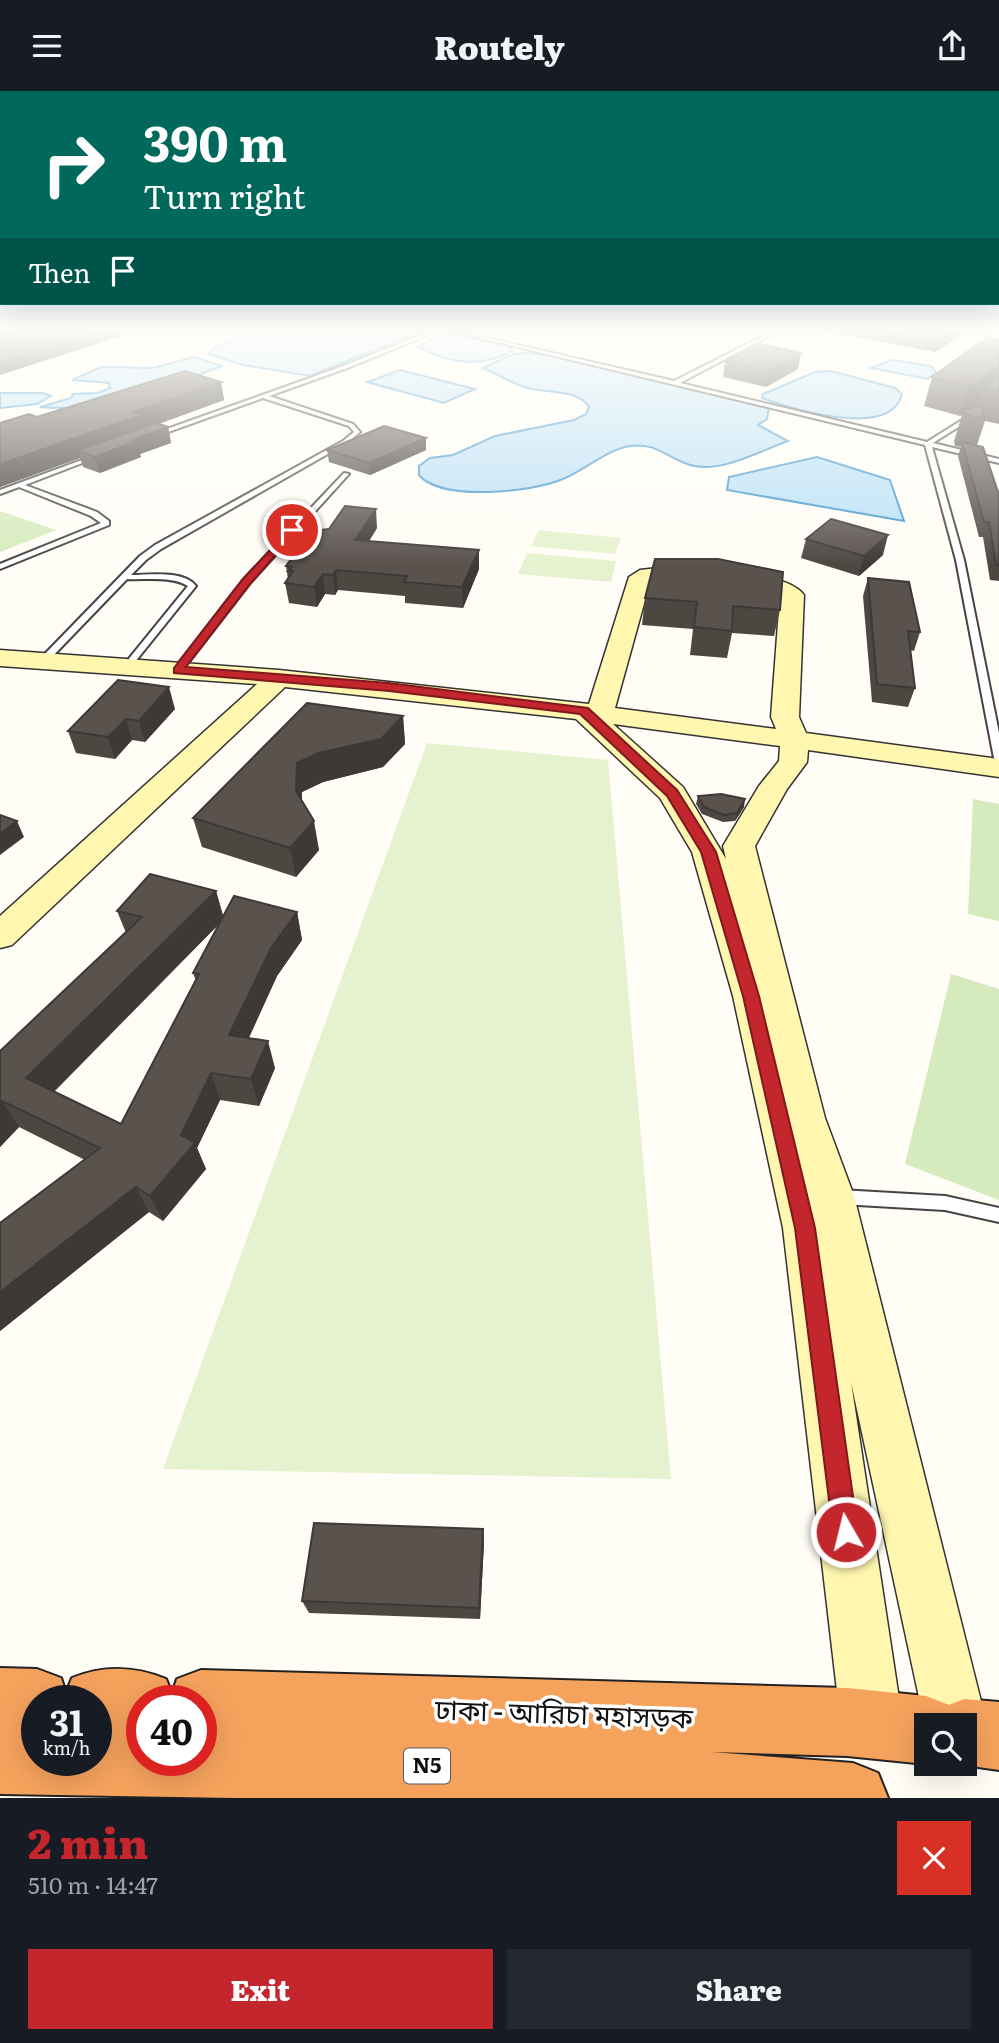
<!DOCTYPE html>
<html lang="en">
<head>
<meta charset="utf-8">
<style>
  body { margin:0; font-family:Literata,"Noto Sans Bengali",serif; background:#242831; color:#f1f3f6; height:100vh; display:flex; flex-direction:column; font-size:26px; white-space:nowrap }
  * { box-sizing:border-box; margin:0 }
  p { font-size:23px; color:#9ea1a6 }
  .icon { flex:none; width:38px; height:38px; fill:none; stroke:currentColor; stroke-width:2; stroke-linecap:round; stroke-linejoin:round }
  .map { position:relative; height:1707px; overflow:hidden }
  .details { display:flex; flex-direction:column; background:#171b24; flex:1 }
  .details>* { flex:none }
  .guide { position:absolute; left:0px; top:0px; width:999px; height:214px; box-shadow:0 7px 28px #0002; background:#00695c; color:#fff; overflow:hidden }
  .tools { position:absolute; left:914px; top:1622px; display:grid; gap:14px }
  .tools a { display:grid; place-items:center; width:63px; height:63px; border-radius:0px; background:#171b24; box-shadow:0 7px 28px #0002; font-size:35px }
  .speed { position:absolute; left:21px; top:1594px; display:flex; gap:14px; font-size:35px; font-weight:700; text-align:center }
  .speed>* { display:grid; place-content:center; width:91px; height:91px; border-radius:50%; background:#171b24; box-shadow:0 7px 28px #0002; line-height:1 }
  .speed small { font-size:18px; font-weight:400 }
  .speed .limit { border:10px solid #d22; background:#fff; color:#111 }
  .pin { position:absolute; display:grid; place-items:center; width:60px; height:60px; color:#fff; margin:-30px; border:4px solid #fff; border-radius:50%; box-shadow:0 2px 7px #0007 }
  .me { position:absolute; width:77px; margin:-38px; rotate:352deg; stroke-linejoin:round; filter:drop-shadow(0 0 5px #0008) }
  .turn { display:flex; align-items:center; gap:24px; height:147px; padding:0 28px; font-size:32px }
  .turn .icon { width:91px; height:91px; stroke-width:2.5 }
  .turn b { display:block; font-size:49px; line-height:60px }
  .then { display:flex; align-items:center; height:66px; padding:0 28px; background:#0003; gap:14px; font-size:26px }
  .round { display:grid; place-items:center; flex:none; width:74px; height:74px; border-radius:0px; background:#242831 }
  .headline { display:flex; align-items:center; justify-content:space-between; height:119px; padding:0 28px }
  h1 { font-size:42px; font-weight:800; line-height:52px; color:#c4262e }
  .primary-button { display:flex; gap:14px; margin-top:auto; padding:14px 28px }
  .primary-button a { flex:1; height:80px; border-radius:0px; background:#c4262e; color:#fff; font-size:28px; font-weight:800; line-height:80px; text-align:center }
  .primary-button a+a { background:#242831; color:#f1f3f6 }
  header { display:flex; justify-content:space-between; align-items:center; height:91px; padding:0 28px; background:#171b24; font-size:32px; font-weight:800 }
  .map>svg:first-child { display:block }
</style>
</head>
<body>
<header><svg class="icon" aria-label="menu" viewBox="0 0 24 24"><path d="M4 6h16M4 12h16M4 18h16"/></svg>Routely<svg class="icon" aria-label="share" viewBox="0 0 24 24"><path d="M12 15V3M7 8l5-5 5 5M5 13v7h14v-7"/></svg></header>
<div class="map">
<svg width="999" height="1707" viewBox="0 0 999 1707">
  <rect width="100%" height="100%" fill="#fffdf5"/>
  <g fill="#d5ebbd">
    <path d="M0,420L56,439L0,461Z"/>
    <path d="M973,708L999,713V830L968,823Z"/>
    <path d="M951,883L999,898V1109L905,1073Z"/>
  </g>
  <g fill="#e6f2cf">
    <path d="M539,439L621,447L615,463L531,455Z"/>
    <path d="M527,462L616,470L611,491L518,483Z"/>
    <path d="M427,652L608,669L671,1388L163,1378Z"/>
  </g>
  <g fill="#b9e0f7" stroke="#3f96cf" stroke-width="2">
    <path d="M424,236L426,237L421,240L310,285L243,274L208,263C226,232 387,236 424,236Z"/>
    <path d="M446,242L506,254L513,259C483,278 446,272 417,255Z"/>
    <path d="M523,262L550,264L769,317L767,328L758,334L788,350C760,360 720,383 690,374C667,367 656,351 630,355C606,359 585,379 563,388C533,401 441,411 419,384V375L430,367L453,364L495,345L574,329L586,323L589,316C580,299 546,302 528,297C511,293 499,283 483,277L513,263Z"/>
    <path d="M194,266L222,275C161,297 107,322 40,316L71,307L73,303L98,302L110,297L109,292L72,289L101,276L153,277Z"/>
    <path d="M892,269L931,275L936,281L928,288L871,277Z"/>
    <path d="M400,279L475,298L444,312L367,291Z"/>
    <path d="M831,280L895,297L902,303C891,349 792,318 762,307L763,303L815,281Z"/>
    <path d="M0,302H43L51,305L37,313L0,317Z"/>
    <path d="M817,366L890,389L904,430L727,399L729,386Z"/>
  </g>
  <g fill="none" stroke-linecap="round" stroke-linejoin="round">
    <g stroke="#444" stroke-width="4">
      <g id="lane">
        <path d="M440,236L674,290L781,236H786L680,292L927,351L970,324H974V326L933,352L999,368V372L932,356L964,469L999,642V670L994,667L956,469L925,354L443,238L350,276L269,305L353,333L360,341L347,352L161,458L146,469L131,484C149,484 184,479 196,495L130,577L123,575L188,495C172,485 146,489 127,488L47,571H41V567L140,465L155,454L343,350L354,341L349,335L263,307L157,345H153V343L346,274Z"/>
        <path d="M93,365L98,366L25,394L97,421L109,430V434L0,478V473L101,432L91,425L19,396L0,403V399Z"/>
        <path d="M344,382L349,383L250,492L181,581H175V577L244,488Z"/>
        <path d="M840,1099L945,1105L999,1117V1131L945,1119L840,1113L835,1111L832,1106L835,1101Z"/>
      </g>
    </g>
    <g stroke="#333" stroke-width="3">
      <path id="secondary" d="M676,475C705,476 788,481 804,504L799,626L806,642L999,668V686L808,659L807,671L787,698L755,755L825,1027L854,1105L987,1634L978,1656L964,1661V1634H925L851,1291L903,1634L894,1656L872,1665L850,1656L841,1634L783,1137L733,905L692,761L660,707L576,628L285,596L12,854L0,857V825L257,593L0,575V559L279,579L589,613L629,486L640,479ZM676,489L714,491L780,505L771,626L776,638L615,617L650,491ZM613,633L780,655L779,670L759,695L723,755L726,768L683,696Z"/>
    </g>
    <g stroke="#222" stroke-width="4">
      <path id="highway" d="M0,1577L37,1578L61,1587L66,1602L72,1587C104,1574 134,1575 166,1588L172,1603L177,1588L201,1579L847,1597L926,1605L949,1614L964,1608L999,1611V1679L957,1673H964V1634H926V1673L847,1665L712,1661L853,1672L878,1682L888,1707H233L0,1703ZM37,1610H96V1670H37ZM142,1610H201V1670H142Z"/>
    </g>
    <use href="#lane" fill="#fff" fill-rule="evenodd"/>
    <use href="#secondary" fill="#fff6b0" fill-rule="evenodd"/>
    <use href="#highway" fill="#f5a25d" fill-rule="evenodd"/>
  </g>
  <g fill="#4d4742" fill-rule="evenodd">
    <path d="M825,236H963L960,245L935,261L824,240Z"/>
    <path d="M999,248V333L985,330L977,354L999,401V490L990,489L983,446H979L958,365L961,356L955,355L954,350L962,324L960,325L924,315L932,286Z"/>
    <path d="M801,262L798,278L766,296L723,286L725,270Z"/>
    <path d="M221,291L224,309L159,333L168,336L171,352L140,363L141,366L100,382L83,376L80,367L0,396V332Z"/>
    <path d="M426,347V359L370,384L329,371L327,359Z"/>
    <path d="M377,437L369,450L479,478L463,517L405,512V505L338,499L335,504L325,503L317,516L289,512L285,492L288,488L286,475Z"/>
    <path d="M806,448L883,464L859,485L801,467Z"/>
    <path d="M868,487L920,541L914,560L910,559L915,597L908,616L872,611L863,505Z"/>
    <path d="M645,507L780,519L774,545L732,542L727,567L690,564L693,538L642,534Z"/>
    <path d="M175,618L145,651L132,649L115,668L76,662L68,640Z"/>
    <path d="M403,625L405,653L383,676L323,691L302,701V710L319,759L296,786L202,756L193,727Z"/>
    <path d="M698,705L744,716L735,730L723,731L702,723L696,713Z"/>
    <path d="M216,800L223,825L297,821L302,849L277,885L249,947L275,977L259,1015L220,1009L197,1057L206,1078L163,1130L149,1121L0,1240V1132L85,1069L19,1036L0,1056V960L126,842L117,820ZM219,833L193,882L196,890L121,1033L54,1001Z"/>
    <path d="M483,1438L484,1451L480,1528L309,1522L302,1510Z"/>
  </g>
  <g fill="#3f3936">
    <path d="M11,236H51L0,249V239Z"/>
    <path d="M120,236L122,245L0,284V272Z"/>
    <path d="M963,236L960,245L935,261L938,251Z"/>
    <path d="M801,262L798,278L766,296L769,280Z"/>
    <path d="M999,276V299L982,298L977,313L964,322L963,319L962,324L960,325L969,295Z"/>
    <path d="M221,291L224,309L146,337L78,359L80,367L0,396V373L133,321Z"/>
    <path d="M168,336L171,352L140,363L141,366L100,382L95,366L132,349Z"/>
    <path d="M426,347V359L370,384L369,372Z"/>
    <path d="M376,418L377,437L358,468L355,449Z"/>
    <path d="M888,444L883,464L859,485L864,465Z"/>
    <path d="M479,459V478L463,517L462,496Z"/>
    <path d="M336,479L338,499L335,504L333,484Z"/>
    <path d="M323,483L325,503L317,516L314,496Z"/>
    <path d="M169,596L175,618L145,651L139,630Z"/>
    <path d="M403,625L405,653L383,676L323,691L302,701L301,729L296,700L297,672Z"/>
    <path d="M126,628L132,649L115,668L108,646Z"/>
    <path d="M745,708L744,716L735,730L737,722Z"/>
    <path d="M17,730L24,746L0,764V743Z"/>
    <path d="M314,730L319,759L296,786L290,757Z"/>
    <path d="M216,800L224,828L41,1013L26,987Z"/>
    <path d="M297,821L302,849L277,885L237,971L229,944L271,857Z"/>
    <path d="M268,950L275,977L259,1015L251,988Z"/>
    <path d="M211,982L220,1009L197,1057L206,1078L163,1130L150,1105Z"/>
    <path d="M2,1010L19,1036L0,1056V1012Z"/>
    <path d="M136,1096L149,1121L0,1240V1201Z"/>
    <path d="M483,1438L484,1451L480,1528L479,1517Z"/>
  </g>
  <g fill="#5a524d" stroke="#3f3936" stroke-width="2">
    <path d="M0,236H11L0,239Z"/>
    <path d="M35,236H120L0,272V247Z"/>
    <path d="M855,236H963L938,251Z"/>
    <path d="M988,246L999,248V276L969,295L932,286Z"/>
    <path d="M759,253L801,262L769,280L725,270Z"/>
    <path d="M185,280L221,291L133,321L142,324L0,373V332L29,323L37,326Z"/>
    <path d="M999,287V301L982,298Z"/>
    <path d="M980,314L985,328L965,323L963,319Z"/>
    <path d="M156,332L168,336L132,349L137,350L95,366L78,359Z"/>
    <path d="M384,335L426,347L369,372L327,359Z"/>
    <path d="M962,351L983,356L998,401H999V474H996L989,431H984Z"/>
    <path d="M345,415L376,418L355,449L479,459L462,496L404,491L407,485L336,479L333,484L323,483L314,496L285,492L293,480H288L292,476L286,475L312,440L329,438Z"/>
    <path d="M831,428L888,444L864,465L806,448Z"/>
    <path d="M655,468H718L783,481L780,519L733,515L732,540L694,536L697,511L645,507Z"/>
    <path d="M868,487L909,491L920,541L908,540L915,597L877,593Z"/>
    <path d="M118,589L169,596L139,630L126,628L108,646L68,640Z"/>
    <path d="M307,612L403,625L381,648L318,662L297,672L296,700L314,730L290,757L193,727Z"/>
    <path d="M721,703L745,708L737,722L724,724L704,716L698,705Z"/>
    <path d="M0,724L17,730L0,743Z"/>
    <path d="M150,783L216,800L26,987L121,1033L199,883L193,882L234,805L297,821L271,857L229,944L268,950L251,988L211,982L181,1044L195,1052L150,1105L136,1096L0,1201V1132L100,1057L2,1010L0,1012V960L142,826L117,820Z"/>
    <path d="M314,1432L483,1438L479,1517L302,1510Z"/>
  </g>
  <linearGradient id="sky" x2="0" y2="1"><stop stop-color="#95c6ee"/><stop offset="0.5" stop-color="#fffefa"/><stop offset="1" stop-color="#fffefa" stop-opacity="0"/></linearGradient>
  <rect width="999" height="475" fill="url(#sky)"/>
  <path fill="#c4262e" stroke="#7f191e" stroke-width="2" d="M292,436L296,441L250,493L186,576L389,592L588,617L677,699L716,761L759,905L815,1137L858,1441L855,1449L846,1453L837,1449L833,1441L795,1137L743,905L701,761L667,705L580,623L389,600L174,582V577L243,488Z"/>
  <g text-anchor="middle" stroke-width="7" stroke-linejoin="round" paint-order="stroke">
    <rect fill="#fff" stroke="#585858" stroke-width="2" x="404" y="1657.5" width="46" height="35" rx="5"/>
    <g font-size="21" font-weight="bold" fill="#111">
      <text x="427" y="1682">N5</text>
    </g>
    <g font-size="28" fill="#111" stroke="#fff">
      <text transform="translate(564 1623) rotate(2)" y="10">ঢাকা - আরিচা মহাসড়ক</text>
    </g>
  </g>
</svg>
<div class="tools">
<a><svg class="icon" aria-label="search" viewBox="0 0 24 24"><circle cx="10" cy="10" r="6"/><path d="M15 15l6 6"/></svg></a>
</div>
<div class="speed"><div>31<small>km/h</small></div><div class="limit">40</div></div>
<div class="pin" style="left:292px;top:439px;background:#d93025"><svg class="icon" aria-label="arrive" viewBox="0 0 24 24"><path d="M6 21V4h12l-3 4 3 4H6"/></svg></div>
<svg class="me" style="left:846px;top:1441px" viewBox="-20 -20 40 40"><circle r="17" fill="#c4262e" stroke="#fff" stroke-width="3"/><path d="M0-11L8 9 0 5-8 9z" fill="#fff"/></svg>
<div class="guide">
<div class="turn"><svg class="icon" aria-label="right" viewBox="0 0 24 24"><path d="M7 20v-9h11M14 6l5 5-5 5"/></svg><div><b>390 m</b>Turn right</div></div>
<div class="then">Then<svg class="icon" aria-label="arrive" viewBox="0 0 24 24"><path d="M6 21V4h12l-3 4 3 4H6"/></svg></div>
</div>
</div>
<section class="details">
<div class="headline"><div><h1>2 min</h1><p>510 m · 14:47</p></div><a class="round" style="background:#d93025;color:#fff"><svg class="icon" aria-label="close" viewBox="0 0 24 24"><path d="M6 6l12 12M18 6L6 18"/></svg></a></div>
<div class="primary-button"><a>Exit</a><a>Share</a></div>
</section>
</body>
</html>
